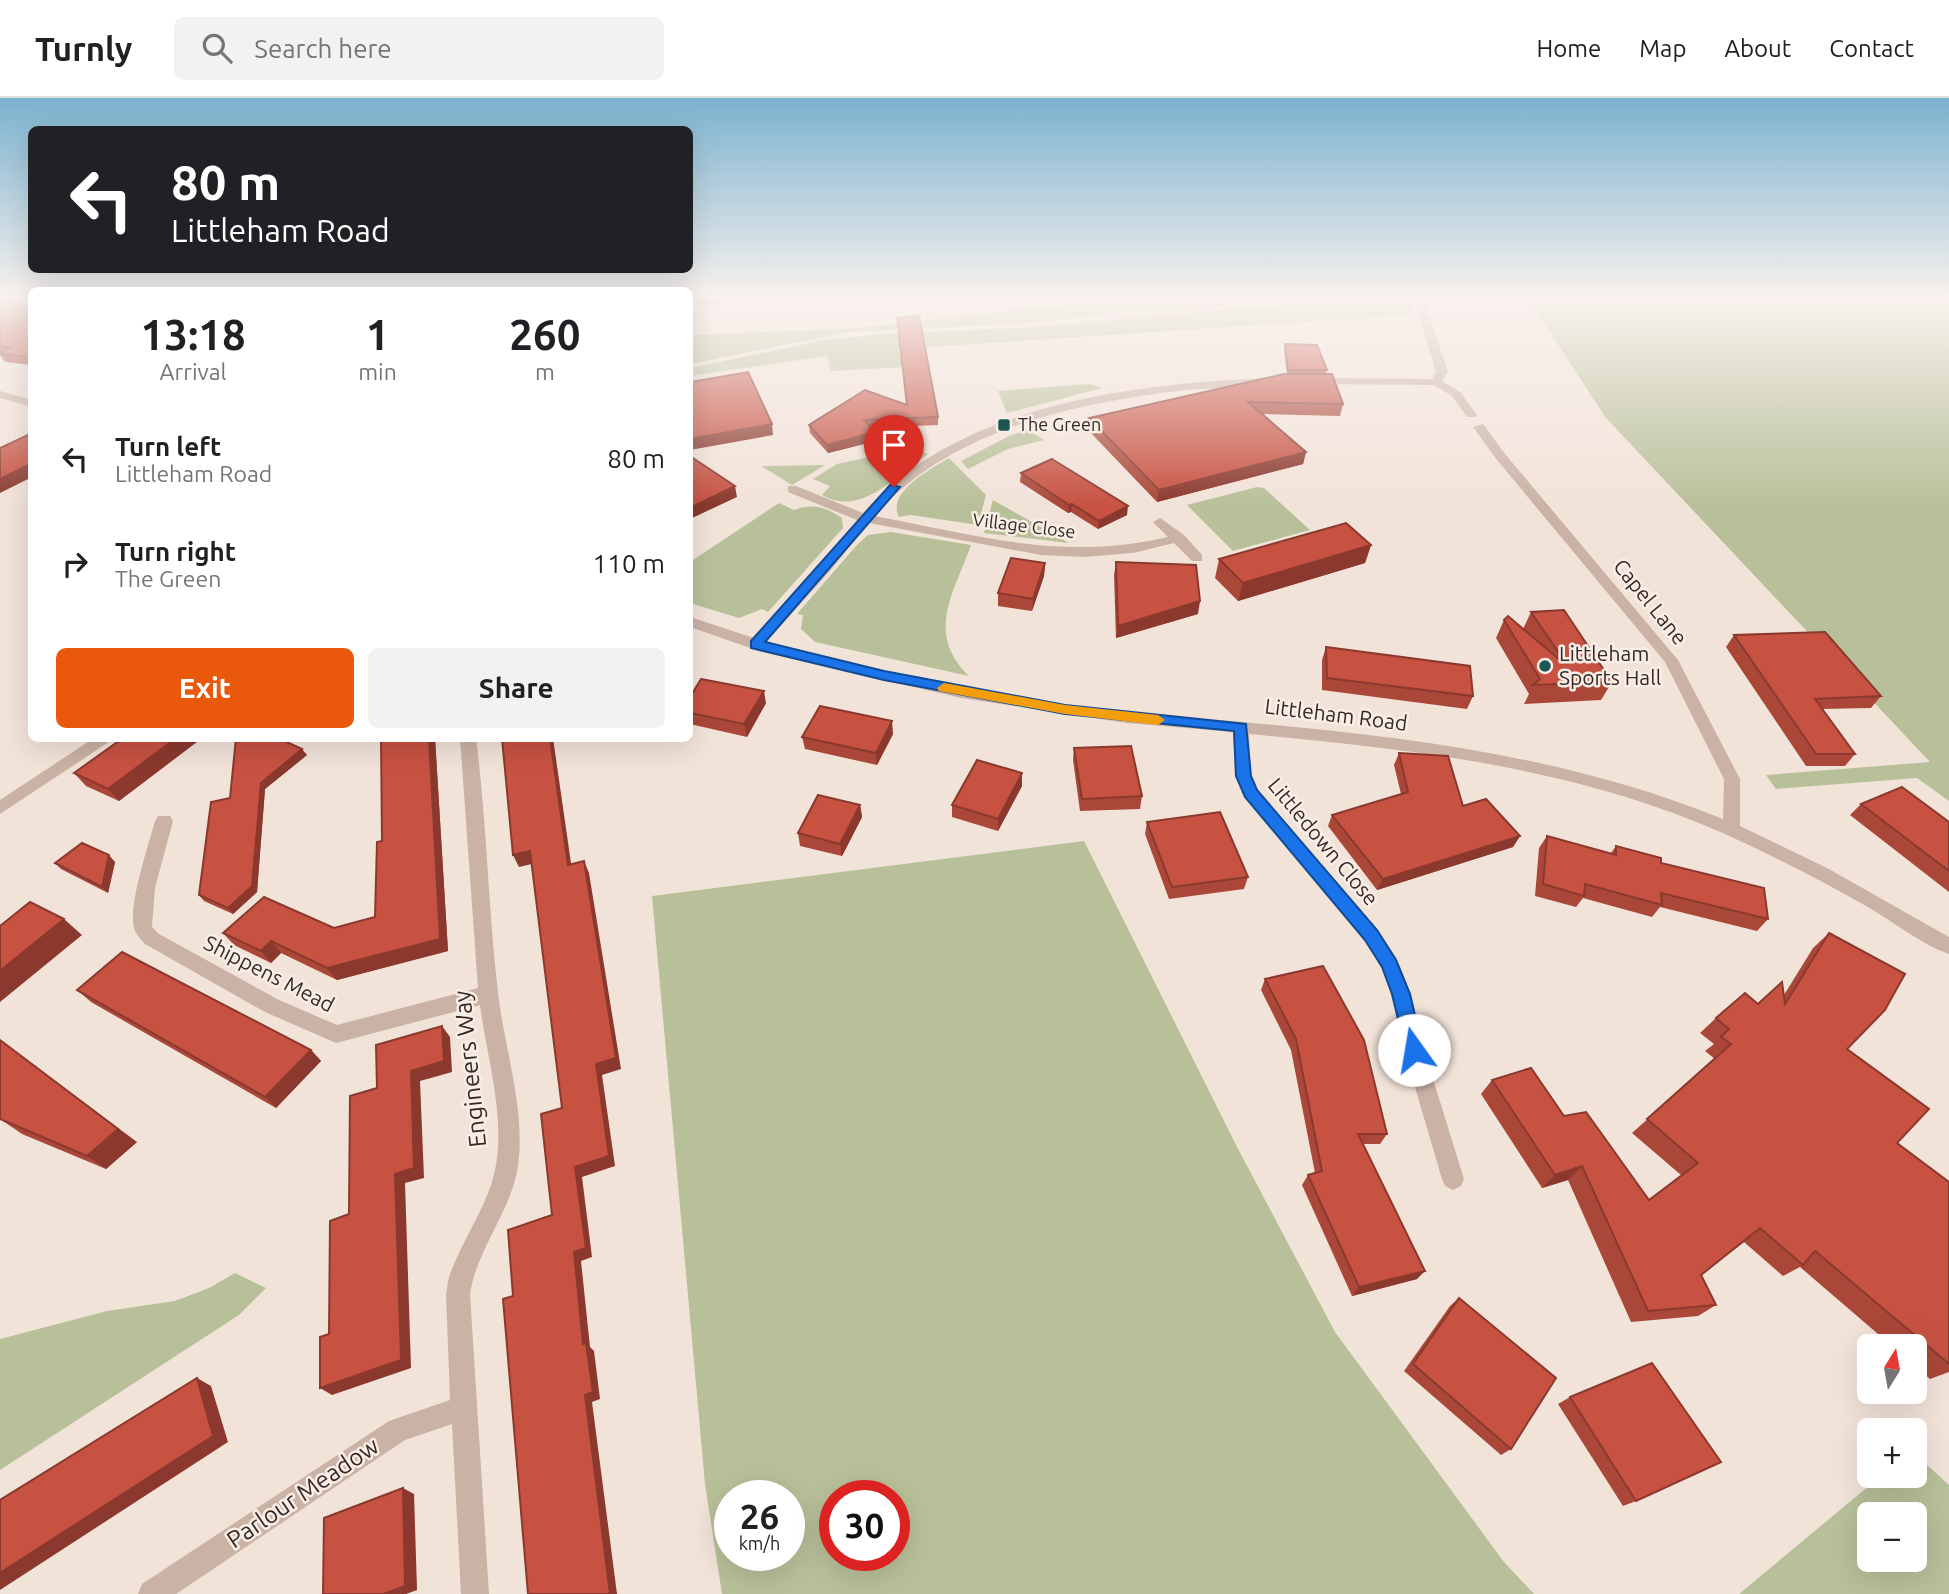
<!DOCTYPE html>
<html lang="en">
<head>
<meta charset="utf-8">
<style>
  body { margin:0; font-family:Ubuntu,sans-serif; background:#f2f2f2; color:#202124; height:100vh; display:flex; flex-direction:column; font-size:26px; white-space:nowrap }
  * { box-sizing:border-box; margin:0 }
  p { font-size:23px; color:#757577 }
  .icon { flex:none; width:38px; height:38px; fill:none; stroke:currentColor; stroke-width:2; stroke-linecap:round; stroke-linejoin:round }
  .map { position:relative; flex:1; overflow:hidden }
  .details { position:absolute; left:28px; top:189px; width:665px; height:455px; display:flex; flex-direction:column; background:#fff; border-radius:10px; box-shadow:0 7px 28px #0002 }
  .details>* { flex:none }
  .hud { position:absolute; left:28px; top:28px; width:665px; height:147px; border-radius:10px; box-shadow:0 7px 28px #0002; background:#202124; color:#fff; overflow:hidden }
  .needle { width:46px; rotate:11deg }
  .fabs { position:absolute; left:1857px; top:1236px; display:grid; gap:14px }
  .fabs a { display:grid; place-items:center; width:70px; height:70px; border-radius:10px; background:#fff; box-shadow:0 7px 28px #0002; font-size:35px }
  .speed { position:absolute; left:714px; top:1382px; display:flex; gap:14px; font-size:35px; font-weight:700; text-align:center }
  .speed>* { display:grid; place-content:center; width:91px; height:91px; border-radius:50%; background:#fff; box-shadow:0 7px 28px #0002; line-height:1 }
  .speed small { font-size:18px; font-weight:400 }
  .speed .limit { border:10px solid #d22; background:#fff; color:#111 }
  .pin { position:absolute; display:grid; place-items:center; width:60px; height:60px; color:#fff; margin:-72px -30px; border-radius:50% 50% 50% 0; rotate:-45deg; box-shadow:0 0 7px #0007 }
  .pin .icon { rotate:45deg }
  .me { position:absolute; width:77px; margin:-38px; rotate:347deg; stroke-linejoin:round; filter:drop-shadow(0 0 5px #0008) }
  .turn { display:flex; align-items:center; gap:24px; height:147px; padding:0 28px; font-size:32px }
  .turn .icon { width:91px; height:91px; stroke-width:2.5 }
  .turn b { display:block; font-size:49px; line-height:60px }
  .eta { display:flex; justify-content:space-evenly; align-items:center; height:119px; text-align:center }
  .eta b { font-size:42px; font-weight:700; line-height:49px }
  .cta { display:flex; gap:14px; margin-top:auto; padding:14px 28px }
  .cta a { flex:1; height:80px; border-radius:10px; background:#ea580c; color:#fff; font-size:28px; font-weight:700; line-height:80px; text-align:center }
  .cta a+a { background:#f2f2f2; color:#202124 }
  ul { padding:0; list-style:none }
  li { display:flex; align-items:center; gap:21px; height:105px; padding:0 28px }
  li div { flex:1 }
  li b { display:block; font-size:26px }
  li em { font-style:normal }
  header { display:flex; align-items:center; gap:42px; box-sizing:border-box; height:98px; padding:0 35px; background:#fff; border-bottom:2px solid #e0e0e0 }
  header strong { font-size:33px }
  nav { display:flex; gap:38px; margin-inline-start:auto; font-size:24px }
  .search { width:490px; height:63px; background:#f2f2f2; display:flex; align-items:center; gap:18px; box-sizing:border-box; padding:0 24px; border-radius:10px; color:#757577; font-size:26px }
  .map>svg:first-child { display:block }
</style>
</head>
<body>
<header>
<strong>Turnly</strong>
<div class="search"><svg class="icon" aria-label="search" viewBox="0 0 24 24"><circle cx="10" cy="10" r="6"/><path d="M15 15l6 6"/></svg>Search here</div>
<nav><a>Home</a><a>Map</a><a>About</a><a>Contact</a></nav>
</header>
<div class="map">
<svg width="1949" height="1496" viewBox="0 0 1949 1496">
  <rect width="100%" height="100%" fill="#f2e3d9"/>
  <g fill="#b8c099" fill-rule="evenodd">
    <path d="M1125,199H1331L1189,211L1130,213L1029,225L848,234L690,266V237L859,230Z"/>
    <path d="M1359,199H1409L1414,213L1409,217L898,251L904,269L831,273L827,258L690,278V270L824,242L883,236L1036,229Z"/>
    <path d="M1594,199H1949V703L1917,680L1776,691L1766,677L1930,664L1606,320L1530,204Z"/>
    <path d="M1089,286L1102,290L1007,315L998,293Z"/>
    <path d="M1028,332L1044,342L1008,351L968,371L961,363L1011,337Z"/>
    <path d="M900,352H919L928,356C897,376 862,420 822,397L830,388L813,381L837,366Z"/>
    <path d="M949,360L986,397L978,427L911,417L899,419C886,394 931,371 949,360Z"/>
    <path d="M825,367L792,387L761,368Z"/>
    <path d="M1257,389L1264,390L1310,432L1233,453L1187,407Z"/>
    <path d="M993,402L1069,445L984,435Z"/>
    <path d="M779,405L794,412C813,405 826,409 842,420L843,430L768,514L762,511L739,520L690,505V464Z"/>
    <path d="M891,434L971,447C954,495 925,535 969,578L815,544L801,531L803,517L797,516L857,447L868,437Z"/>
    <path d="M1084,743L1236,1047L1335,1234L1504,1464L1534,1496H722L705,1386L652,798ZM730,1398H789V1458H730ZM835,1398H894V1458H835Z"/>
    <path d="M235,1175L266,1190L239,1217L0,1372V1241L107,1213L175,1203L209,1190Z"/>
    <path d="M1915,1356L1949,1387V1496H1739L1882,1377H1914ZM1869,1416H1914V1461H1869Z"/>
  </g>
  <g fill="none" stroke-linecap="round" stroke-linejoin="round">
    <g fill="#cab2a5" fill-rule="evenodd">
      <path d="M1413,199H1423L1448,274L1442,283L1460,294L1477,317L1475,319H1467L1452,298L1434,287L1313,286L1307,283L1313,280L1432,281L1436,274Z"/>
      <path d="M1275,280L1281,283L1279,285C1247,292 1211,289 1178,293C1070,306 949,333 874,418C977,437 1063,464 1168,439L1153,424L1160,420L1184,437L1202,457V463H1192L1174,445L1133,455L1084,459L1041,457L869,425L829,474L767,543C885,577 1005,600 1126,614C1164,619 1203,620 1242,624C1406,639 1569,658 1723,721L1724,681L1665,564L1497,362L1473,329L1483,326L1505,356L1678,562L1740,681V728L1827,770L1949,839V856C1920,846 1893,823 1866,808C1821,782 1773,758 1725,736C1575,669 1411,651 1249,636L1251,678L1258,692L1378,832L1397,861L1411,896L1424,952L1464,1081L1461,1088L1453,1092L1445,1088L1442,1081L1404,952L1391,896L1382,870L1364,842L1245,699L1235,678L1233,634L1127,625L961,600L756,552L690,529V519L754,540L820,468L857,422L788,394V388H796L863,415C959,305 1138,285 1275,280Z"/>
      <path d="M0,293L32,302V309L0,300Z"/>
      <path d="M94,640H115L0,716V702Z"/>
      <path d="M460,640H476C487,725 488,810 498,894C504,950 526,1011 518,1068C511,1114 477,1150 470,1196L489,1496H461L452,1326L405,1342L176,1496H138L142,1486L389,1323L450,1302L446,1196L449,1179C460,1147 480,1119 491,1087C510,1030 487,963 480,907L336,945L265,914L145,846C142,842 137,838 135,833C126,812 149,746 155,723L158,718H170L173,723L155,790L152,829L159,836L279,902L337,927L478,890Z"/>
    </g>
  </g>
  <g fill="#ab4739">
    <path d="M0,199H32V267L5,264L0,257Z"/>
    <path d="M690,199H768L723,201L722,206L690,207Z"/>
    <path d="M1285,246L1327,272L1325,276L1343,306L1340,318L1262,316L1306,354L1303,366L1157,404L1088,332L1089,320L1287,276L1284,252Z"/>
    <path d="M865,292L938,319V327L871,330L876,343L828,355L810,335L809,327Z"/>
    <path d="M1021,375L1127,417L1098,431L1071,414L1068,415L1020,384Z"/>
    <path d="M1371,447L1365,465L1238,503L1215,480L1219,461Z"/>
    <path d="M1116,464L1198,516L1116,540L1114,477Z"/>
    <path d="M1045,465L1044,478L1032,513L998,508V495Z"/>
    <path d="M1531,514L1612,584L1601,602L1524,606L1529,596L1496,540L1504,522L1523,531Z"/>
    <path d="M1734,537L1881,598L1871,610L1822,611L1855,656L1845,668H1806L1726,549Z"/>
    <path d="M1326,549L1473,598L1467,611L1322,592V562Z"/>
    <path d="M690,599L766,605L747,639L690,626Z"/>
    <path d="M893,636L877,667L805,651L802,639Z"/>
    <path d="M123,640H202L119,703L86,688L74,675Z"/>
    <path d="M381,640H435L448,853L337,882L281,855L271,865L234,847L223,835L334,830L375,819L382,743Z"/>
    <path d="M1074,650L1142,698L1140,711L1080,713L1073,662Z"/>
    <path d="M1399,655L1463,708L1520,738L1513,749L1377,792L1328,728L1332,717L1401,696L1394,667Z"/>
    <path d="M307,657L265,691L257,794L233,816L204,803L199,797L230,700Z"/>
    <path d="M1022,675V688L998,733L952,719V707Z"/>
    <path d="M1861,706L1949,724V794L1850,717Z"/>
    <path d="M860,707L862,719L842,758L800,748L798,735Z"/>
    <path d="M1147,724L1248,779L1244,791L1169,801L1145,736Z"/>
    <path d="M1547,738L1611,755L1616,748L1661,765L1768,821L1757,833L1660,809L1652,819L1583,800L1576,809L1535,798L1539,750Z"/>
    <path d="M115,764L108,795L61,771L55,765Z"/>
    <path d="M1829,835L1847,951L1897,1045L1949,1084V1274L1930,1281L1914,1267V1248H1892L1800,1169L1783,1178L1744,1144L1701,1177L1716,1207L1698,1218L1631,1224L1568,1082L1542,1090L1481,996L1492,982L1564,1018L1649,1102L1681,1077L1632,1035L1715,961L1705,953L1714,946L1700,935L1716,920L1784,897L1813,850Z"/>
    <path d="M1265,881L1387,1036L1380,1046H1363L1417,1181L1352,1198L1302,1087L1308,1077L1315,1075L1291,952L1261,892Z"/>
    <path d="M77,892L311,952L321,963L276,1010L91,904Z"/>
    <path d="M0,1021L137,1044L106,1071L22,1036Z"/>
    <path d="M1459,1200L1511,1351L1501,1357L1404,1273L1450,1208Z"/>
    <path d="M1570,1299L1636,1403L1623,1408L1558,1306Z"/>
  </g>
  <g fill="#8b392e">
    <path d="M772,326L773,337L690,352V341Z"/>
    <path d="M875,334L876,343L828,355L827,347Z"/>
    <path d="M1306,354L1303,366L1157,404L1159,392Z"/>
    <path d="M32,365V379L0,395V381Z"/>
    <path d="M735,388L737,399L690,421V410Z"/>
    <path d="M1072,406L1071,414L1068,415L1069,407Z"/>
    <path d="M1128,408L1127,417L1098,431L1099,423Z"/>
    <path d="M1371,447L1365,465L1238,503L1243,485Z"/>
    <path d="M1045,465L1044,478L1032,513L1033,501Z"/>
    <path d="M1200,503L1198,516L1116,540L1118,528Z"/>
    <path d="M764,593L766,605L747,639L744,626Z"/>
    <path d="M892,623L893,636L877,667L876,655Z"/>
    <path d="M176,640H202L119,703L108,691Z"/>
    <path d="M429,640H435L448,853L337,882L327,870L440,841Z"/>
    <path d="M550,640H553L573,779L568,767Z"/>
    <path d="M302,651L307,657L265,691L257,794L233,816L228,810L261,685Z"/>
    <path d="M1022,675V688L998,733V721Z"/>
    <path d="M860,707L862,719L842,758L840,746Z"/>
    <path d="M1520,738L1513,749L1377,792L1383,781Z"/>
    <path d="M530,753L536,765L519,769L513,757Z"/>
    <path d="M109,757L115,764L108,795L102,789Z"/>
    <path d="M584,763L589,775L621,971L602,977L615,1068L582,1079L592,1159L581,1163L590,1249L594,1253L600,1301L592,1304L617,1496H610L585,1297L583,1246L574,1154L575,1069L596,966Z"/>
    <path d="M64,821L82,837L0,904V873Z"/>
    <path d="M271,843L281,855L271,865L261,853Z"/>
    <path d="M442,928L450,939L452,974L420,983L424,1080L405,1085L411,1270L332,1297L320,1290L395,1076L411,973Z"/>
    <path d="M0,942L137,1044L106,1071L87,1058Z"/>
    <path d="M311,952L321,963L276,1010L265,999Z"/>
    <path d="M1582,1068L1568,1082L1542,1090L1555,1077Z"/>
    <path d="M1425,1173L1417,1181L1352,1198L1359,1189Z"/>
    <path d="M197,1280L211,1288L228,1344L0,1492V1475Z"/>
    <path d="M403,1390L414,1396L417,1492L406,1496H384Z"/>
  </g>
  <g fill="#c75242" stroke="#8b392e" stroke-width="2">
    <path d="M0,199H32V259L0,256L10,249L0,248Z"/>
    <path d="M919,217L938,319L864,322L875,334L827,347L809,327L865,292L907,307L897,220Z"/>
    <path d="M1285,246L1317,247L1327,272H1288Z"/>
    <path d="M748,274L772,326L690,341V284Z"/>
    <path d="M1284,276H1332L1343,306L1248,304L1306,354L1159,392L1089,320Z"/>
    <path d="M32,335V365L0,381V350Z"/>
    <path d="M690,358L735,388L690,410Z"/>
    <path d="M1052,361L1128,408L1099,423L1072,406L1069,407L1021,375Z"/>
    <path d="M1346,425L1371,447L1243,485L1219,461Z"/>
    <path d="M1011,460L1045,465L1033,501L998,495Z"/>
    <path d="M1116,464L1196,467L1200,503L1118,528Z"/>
    <path d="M1564,512L1612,584L1533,587L1540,581L1504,522L1508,518L1561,563L1563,561L1531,514Z"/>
    <path d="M1825,534L1881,598L1815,601L1855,656H1816L1734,537Z"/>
    <path d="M1326,549L1470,568L1473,598L1327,580Z"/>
    <path d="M701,581L764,593L744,626L690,615V599Z"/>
    <path d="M820,608L892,623L876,655L802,639Z"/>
    <path d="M123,640H176L108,691L74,675Z"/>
    <path d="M236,640H278L302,651L261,685L252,788L228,810L199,797L211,704L230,700Z"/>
    <path d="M381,640H429L440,841L327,870L271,843L261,853L223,835L264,799L334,830L375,819L377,744L382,743Z"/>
    <path d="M502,640H550L568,767L584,763L616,960L596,966L609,1058L575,1069L586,1150L574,1154L583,1246L586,1245L593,1294L585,1297L610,1496H528L503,1201L513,1198L508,1132L552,1117L541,1016L562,1010L530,753L513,757Z"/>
    <path d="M1131,648L1142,698L1082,701L1074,650Z"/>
    <path d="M1399,655L1448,658L1463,708L1486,701L1520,738L1383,781L1332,717L1408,694Z"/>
    <path d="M977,662L1022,675L998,721L952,707Z"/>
    <path d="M1902,689L1949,724V773L1861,706Z"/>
    <path d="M818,697L860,707L840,746L798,735Z"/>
    <path d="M1220,714L1248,779L1172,789L1147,724Z"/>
    <path d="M1547,738L1616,757V748L1661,760V765L1764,790L1768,821L1661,795L1662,807L1585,786L1584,798L1543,786Z"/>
    <path d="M82,745L109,757L102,789L55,765Z"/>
    <path d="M30,804L64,821L0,873V828Z"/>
    <path d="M1829,835L1905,876L1885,912L1847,951L1929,1011L1897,1045L1949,1084V1266L1815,1153L1803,1167L1760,1130L1701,1177L1716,1207L1648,1213L1582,1068L1555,1077L1492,982L1531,970L1564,1018L1586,1014L1649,1102L1698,1065L1647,1021L1731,946L1721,939L1729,931L1716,920L1745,895L1758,906L1782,884L1785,906Z"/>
    <path d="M122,854L311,952L265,999L77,892Z"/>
    <path d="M1323,868L1364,942L1387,1036H1358L1425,1173L1359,1189L1308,1077L1322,1073L1296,941L1265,881Z"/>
    <path d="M442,928L444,963L411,973L414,1070L395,1076L401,1262L320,1290V1239L329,1236L330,1123L349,1116L350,998L377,990L376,947Z"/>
    <path d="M0,942L118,1031L87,1058L0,1021Z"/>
    <path d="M1459,1200L1556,1280L1511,1351L1413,1266Z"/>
    <path d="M1652,1265L1721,1364L1636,1403L1570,1299Z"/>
    <path d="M197,1280L213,1338L0,1475V1402Z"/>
    <path d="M403,1390L405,1488L384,1496H323L324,1420Z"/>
  </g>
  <linearGradient id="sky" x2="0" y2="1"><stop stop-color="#7bb2cf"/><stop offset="0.49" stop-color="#f9f2ee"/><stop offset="1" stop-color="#f9f2ee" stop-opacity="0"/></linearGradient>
  <rect width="1949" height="408" fill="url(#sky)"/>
  <path fill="#1a73e8" stroke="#114b97" stroke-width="2" d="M890,387L900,389L765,544L884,573L1065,607L1246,626L1251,678L1257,692L1377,832L1396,862L1410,896L1423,952L1420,958L1414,960L1407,958L1392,896L1382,869L1365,842L1245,699L1236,678L1234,633L1065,616L884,582L751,550V543Z"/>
  <path fill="#f59e0b" d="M944,585L1065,607L1158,617L1165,622L1158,627L1065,616L939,593L937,590Z"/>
  <g fill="#1c5754" stroke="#f9eee6" stroke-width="2.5">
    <rect x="997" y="320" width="14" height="14" rx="3.5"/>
    <circle cx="1545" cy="568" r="7"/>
  </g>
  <g text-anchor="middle" stroke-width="5" stroke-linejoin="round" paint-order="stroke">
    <g font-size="18" fill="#352927" stroke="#f9eee6" text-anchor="start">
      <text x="1018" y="333">The Green</text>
    </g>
    <g font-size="18" fill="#352927" stroke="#f9eee6">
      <text transform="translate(1024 428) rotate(7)" y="6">Village Close</text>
    </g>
    <g font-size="21" fill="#352927" stroke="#f9eee6">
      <text transform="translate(1650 504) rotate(51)" y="7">Capel Lane</text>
      <text transform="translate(1336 617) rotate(7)" y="7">Littleham Road</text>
      <text transform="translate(1323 744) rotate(50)" y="7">Littledown Close</text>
      <text transform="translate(269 876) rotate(27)" y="7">Shippens Mead</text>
    </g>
    <g font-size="21" fill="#352927" stroke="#f9eee6" text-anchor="start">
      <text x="1559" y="563">Littleham<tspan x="1559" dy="24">Sports Hall</tspan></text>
    </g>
    <g font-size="24" fill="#352927" stroke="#f9eee6">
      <text transform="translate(470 971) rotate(-96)" y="8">Engineers Way</text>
      <text transform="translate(303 1395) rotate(-34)" y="8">Parlour Meadow</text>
    </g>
  </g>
</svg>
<div class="fabs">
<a><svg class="needle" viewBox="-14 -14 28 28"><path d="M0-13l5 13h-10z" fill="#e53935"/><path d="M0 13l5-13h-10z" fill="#757577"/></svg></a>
<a>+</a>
<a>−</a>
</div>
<div class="speed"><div>26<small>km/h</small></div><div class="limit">30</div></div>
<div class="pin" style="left:894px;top:389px;background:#d93025"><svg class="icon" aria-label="arrive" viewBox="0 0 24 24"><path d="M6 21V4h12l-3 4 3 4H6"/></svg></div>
<svg class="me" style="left:1414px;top:952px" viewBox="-20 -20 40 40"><circle r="19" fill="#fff"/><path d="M0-13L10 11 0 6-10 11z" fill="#1a73e8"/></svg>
<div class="hud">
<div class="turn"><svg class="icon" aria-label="left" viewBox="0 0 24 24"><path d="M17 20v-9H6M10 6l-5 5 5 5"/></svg><div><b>80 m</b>Littleham Road</div></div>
</div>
<section class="details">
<div class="eta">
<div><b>13:18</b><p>Arrival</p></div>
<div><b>1</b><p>min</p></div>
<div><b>260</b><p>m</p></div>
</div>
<ul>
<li><svg class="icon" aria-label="left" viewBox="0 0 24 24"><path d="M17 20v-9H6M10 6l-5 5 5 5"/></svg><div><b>Turn left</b><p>Littleham Road</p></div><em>80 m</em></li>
<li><svg class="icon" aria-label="right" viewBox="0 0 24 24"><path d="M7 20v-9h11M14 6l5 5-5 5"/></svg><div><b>Turn right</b><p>The Green</p></div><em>110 m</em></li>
</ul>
<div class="cta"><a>Exit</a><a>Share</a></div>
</section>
</div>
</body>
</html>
